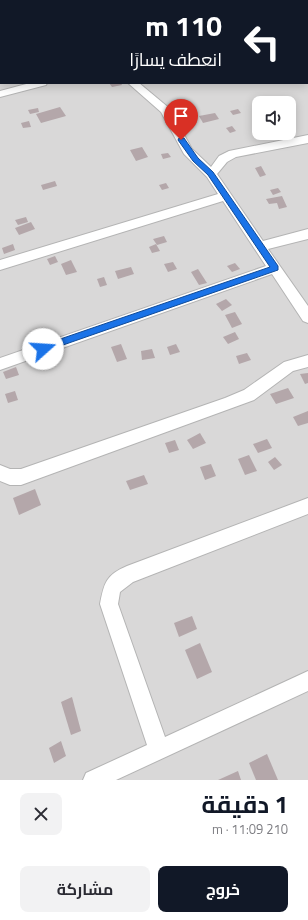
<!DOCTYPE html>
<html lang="ar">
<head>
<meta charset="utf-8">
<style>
  body { margin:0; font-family:"Titillium Web",Cairo,sans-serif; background:#f2f2f3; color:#2b2b33; direction:rtl; height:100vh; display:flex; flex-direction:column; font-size:15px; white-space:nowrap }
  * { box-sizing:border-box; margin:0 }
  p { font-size:13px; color:#7c7c81 }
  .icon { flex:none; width:22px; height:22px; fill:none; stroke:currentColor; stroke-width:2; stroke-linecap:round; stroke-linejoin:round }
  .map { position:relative; height:780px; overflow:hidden; direction:ltr }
  .details { display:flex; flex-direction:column; background:#fff; flex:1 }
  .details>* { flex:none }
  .top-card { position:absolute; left:0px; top:0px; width:308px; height:84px; box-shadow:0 2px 10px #0003; direction:rtl; background:#111827; color:#fff; overflow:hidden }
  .fabs { position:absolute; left:252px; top:96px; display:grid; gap:8px }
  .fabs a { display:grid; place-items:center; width:44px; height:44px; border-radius:8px; background:#fff; box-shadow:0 2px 10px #0003; font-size:20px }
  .pin { position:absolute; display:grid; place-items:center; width:34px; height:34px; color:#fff; margin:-41px -17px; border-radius:50% 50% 50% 0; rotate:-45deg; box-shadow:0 0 4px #0007 }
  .pin .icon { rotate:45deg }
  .me { position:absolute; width:44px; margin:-22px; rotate:71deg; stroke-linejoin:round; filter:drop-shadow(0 0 3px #0008) }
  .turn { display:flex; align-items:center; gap:14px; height:84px; padding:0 20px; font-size:18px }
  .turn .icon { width:52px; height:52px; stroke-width:2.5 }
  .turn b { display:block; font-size:28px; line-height:34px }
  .round { display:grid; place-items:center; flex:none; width:42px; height:42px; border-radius:8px; background:#f2f2f3 }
  .overview { display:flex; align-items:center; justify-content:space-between; height:68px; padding:0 20px }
  h1 { font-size:24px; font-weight:700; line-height:30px; color:#111827 }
  .cta { display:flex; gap:8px; margin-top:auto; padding:8px 20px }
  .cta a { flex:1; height:46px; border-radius:8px; background:#111827; color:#fff; font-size:16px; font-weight:700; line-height:46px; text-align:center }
  .cta a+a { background:#f2f2f3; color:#2b2b33 }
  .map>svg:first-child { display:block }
</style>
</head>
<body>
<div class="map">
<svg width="308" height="780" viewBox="0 0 308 780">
  <rect width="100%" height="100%" fill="#ebe2e1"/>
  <path fill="#d9d8d8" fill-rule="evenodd" d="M0,0H308V780H0ZM1,1H307V83H1ZM259,103H289V133H259Z"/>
  <g fill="#b4a7aa">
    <path d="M109,83H121L122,85L112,87Z"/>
    <path d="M184,103L192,115L180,117L173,106Z"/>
    <path d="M60,107L66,116L41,123L36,114Z"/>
    <path d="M38,108L39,112L30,114L28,110Z"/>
    <path d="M238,109L241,113L233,115L230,111Z"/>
    <path d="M215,113L219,119L203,123L199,116Z"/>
    <path d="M29,121L31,127L23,128L21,123Z"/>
    <path d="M232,126L236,131L230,133L226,128Z"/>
    <path d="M142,147L148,157L136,161L130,150Z"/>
    <path d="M168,153L171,157L163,159L161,154Z"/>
    <path d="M261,166L266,175L260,177L255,168Z"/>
    <path d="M55,181L57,186L43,190L41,185Z"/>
    <path d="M166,183L169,188L162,190L159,185Z"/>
    <path d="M278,188L281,192L273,195L270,190Z"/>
    <path d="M282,196L287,207L279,209L277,203L269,204L266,199Z"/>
    <path d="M26,217L28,222L18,225L15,220Z"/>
    <path d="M31,222L35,229L19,235L15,228Z"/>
    <path d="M164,236L167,242L157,245L153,239Z"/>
    <path d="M13,244L15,250L4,254L2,248Z"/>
    <path d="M156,244L160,251L152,253L149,247Z"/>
    <path d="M55,256L58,262L50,265L47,259Z"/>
    <path d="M71,260L77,272L66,275L61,264Z"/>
    <path d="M173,262L177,269L168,272L164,264Z"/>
    <path d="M235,263L240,269L232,272L227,266Z"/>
    <path d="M131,267L134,274L118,279L115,271Z"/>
    <path d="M198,269L207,283L199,285L191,272Z"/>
    <path d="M104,277L107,285L100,287L97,279Z"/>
    <path d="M226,299L232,305L222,311L216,304Z"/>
    <path d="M235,312L242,324L232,328L225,315Z"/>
    <path d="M235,332L239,339L228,344L223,337Z"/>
    <path d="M121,344L127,359L117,362L111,347Z"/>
    <path d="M176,344L180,352L170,355L167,347Z"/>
    <path d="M152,349L155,358L142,360L141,351Z"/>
    <path d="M247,353L251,360L239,364L236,356Z"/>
    <path d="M16,367L19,375L6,379L3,372Z"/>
    <path d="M308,373V383L305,384L300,374Z"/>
    <path d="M288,388L294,398L276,404L270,394Z"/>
    <path d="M15,391L18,400L8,403L5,394Z"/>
    <path d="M308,411V423L298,426L293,417Z"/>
    <path d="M200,433L206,443L193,449L187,440Z"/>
    <path d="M267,439L272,448L258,453L253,444Z"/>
    <path d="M175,440L179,450L169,453L165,443Z"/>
    <path d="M249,455L257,471L245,475L238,459Z"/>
    <path d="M275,457L282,465L274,470L268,462Z"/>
    <path d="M211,464L216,476L205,480L200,467Z"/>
    <path d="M144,475L148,484L130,490L126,481Z"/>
    <path d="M35,489L41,505L19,515L13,498Z"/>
    <path d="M192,616L197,629L179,637L174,623Z"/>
    <path d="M200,643L212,672L197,679L185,650Z"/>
    <path d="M72,697L81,731L71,735L61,702Z"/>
    <path d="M61,741L66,756L54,763L49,748Z"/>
    <path d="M267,754L278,780H256L249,763Z"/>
    <path d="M238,771L241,780H218Z"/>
  </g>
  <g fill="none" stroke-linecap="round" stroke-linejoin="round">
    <g stroke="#b4b4b4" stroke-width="2">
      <g id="street">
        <path d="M0,0H8L1,1L0,4Z"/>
        <rect x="75" y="0" width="10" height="1"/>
        <path d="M222,0H238L221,1Z"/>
        <path d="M260,0H270L271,1H261Z"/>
        <rect x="307" y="33" width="1" height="7"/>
        <rect x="0" y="39" width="1" height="6"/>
        <path d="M30,83H47L46,85L0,97V91Z"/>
        <path d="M128,83H139L169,108L192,149L211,167L219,156L229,151L308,135V143L236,157L227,162L217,174L263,241L308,229V239L268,249L308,306V323L303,321L272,274L0,370V358L266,266L223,201L0,270V260L218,194L207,177L184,154L161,112Z"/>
        <path d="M308,355V367L293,371L254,400L21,485H10L0,481V465L10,469H21L225,398L244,390L284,362Z"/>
        <path d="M308,498V514L133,582L120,592L118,604L165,737L308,671V691L116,780H83L86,773L147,745L100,604C104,583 106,575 127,566Z"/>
      </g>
    </g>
    <use href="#street" fill="#fff" fill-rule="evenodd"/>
  </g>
  <path fill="#1a73e8" stroke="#114b97" d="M179,138H184L198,158L213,172L278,266V270L43,352L40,351L39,349L40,346L270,267L208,175L193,161L178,140Z"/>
</svg>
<div class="fabs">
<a><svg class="icon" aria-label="sound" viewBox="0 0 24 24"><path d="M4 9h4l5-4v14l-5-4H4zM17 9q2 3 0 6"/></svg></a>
</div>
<div class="pin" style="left:181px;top:140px;background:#d93025"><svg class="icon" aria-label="arrive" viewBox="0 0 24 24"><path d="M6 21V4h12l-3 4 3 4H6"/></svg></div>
<svg class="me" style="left:43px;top:349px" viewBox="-20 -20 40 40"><circle r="19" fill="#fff"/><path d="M0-13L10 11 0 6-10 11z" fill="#1a73e8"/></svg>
<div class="top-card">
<div class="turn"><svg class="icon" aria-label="left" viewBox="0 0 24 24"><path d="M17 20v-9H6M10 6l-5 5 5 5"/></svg><div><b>110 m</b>انعطف يسارًا</div></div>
</div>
</div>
<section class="details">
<div class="overview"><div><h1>1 دقيقة</h1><p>210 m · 11:09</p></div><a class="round"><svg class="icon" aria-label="close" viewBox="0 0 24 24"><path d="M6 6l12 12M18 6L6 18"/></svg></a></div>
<div class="cta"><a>خروج</a><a>مشاركة</a></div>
</section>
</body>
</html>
